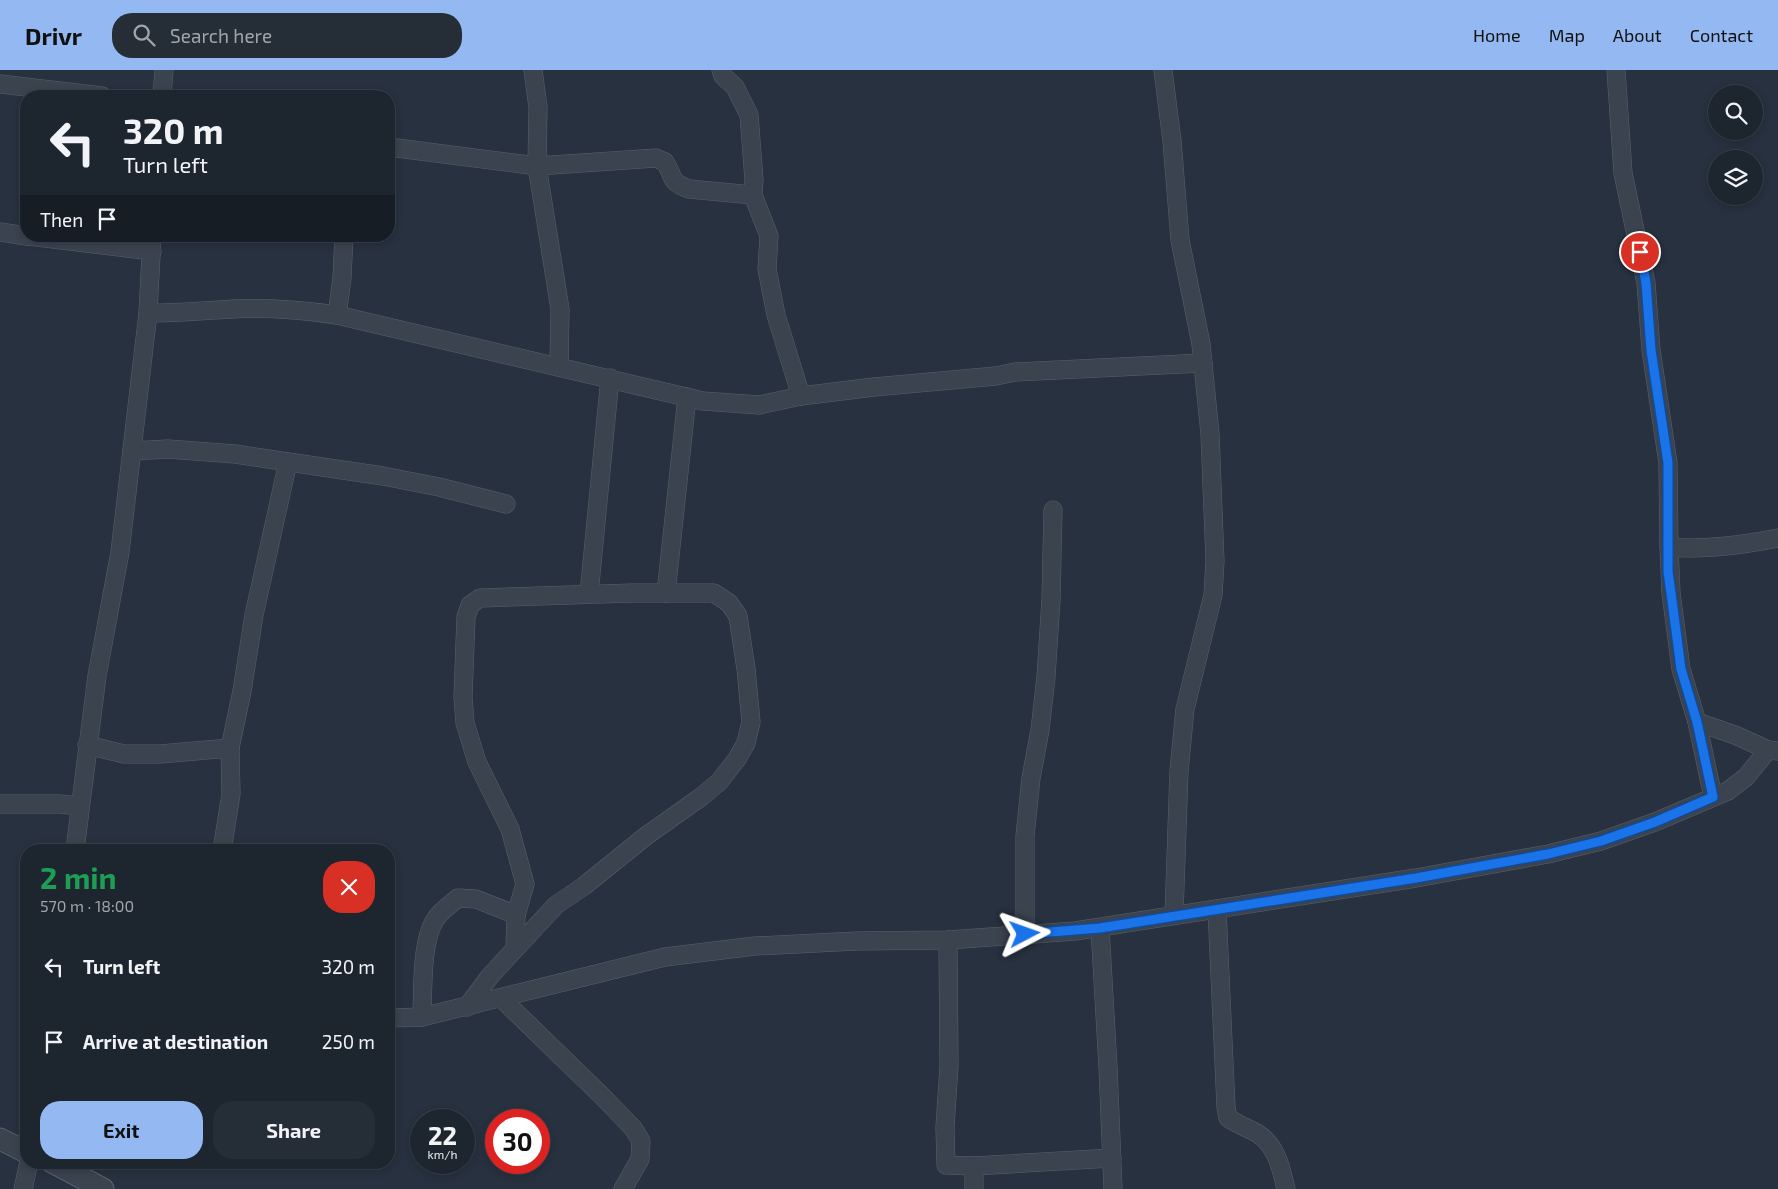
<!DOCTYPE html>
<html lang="en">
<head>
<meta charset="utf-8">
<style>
  body { margin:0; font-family:"Exo 2",sans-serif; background:#252d37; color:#f1f3f6; height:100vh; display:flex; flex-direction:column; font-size:19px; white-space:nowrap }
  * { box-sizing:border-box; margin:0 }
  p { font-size:16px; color:#a0a5aa }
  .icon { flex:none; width:28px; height:28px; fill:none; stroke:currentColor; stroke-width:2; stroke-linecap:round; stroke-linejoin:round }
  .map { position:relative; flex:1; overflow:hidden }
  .panel { position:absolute; left:20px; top:774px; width:375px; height:325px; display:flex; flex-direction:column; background:#1d252f; border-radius:20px; box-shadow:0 2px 8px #0003,0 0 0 1px #3b424b }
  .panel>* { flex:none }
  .hud { position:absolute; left:20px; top:20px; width:375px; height:152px; border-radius:20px; box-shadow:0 2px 8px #0003,0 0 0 1px #3b424b; background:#1d252f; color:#f1f3f6; overflow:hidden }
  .fabs { position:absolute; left:1708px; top:15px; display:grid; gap:10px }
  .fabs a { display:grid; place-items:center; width:55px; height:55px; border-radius:50%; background:#1d252f; box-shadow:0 2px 8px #0003,0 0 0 1px #3b424b; font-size:25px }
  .speed { position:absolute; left:410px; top:1039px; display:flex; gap:10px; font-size:25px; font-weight:700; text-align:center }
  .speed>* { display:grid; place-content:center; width:65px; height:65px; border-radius:50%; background:#1d252f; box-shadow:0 2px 8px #0003,0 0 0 1px #3b424b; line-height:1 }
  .speed small { font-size:12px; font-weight:400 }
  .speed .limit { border:8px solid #d22; background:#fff; color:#111 }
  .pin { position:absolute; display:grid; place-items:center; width:42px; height:42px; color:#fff; margin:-21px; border:2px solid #fff; border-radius:50%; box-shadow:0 1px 5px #0007 }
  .me { position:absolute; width:55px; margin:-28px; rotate:86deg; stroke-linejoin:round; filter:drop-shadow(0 0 4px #0008) }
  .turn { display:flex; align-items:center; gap:18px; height:105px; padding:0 20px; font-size:22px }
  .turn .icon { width:65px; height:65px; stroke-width:2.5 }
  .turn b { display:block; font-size:35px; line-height:42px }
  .then { display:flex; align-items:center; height:48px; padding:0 20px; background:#0003; gap:10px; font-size:19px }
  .round { display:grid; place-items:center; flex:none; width:52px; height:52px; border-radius:20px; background:#252d37 }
  .overview { display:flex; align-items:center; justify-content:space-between; height:85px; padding:0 20px }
  h1 { font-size:30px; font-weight:700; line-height:38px; color:#1e9e55 }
  .action { display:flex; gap:10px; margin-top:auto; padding:10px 20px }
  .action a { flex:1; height:58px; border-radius:20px; background:#94b8f2; color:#111; font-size:20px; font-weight:700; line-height:58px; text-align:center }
  .action a+a { background:#252d37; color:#f1f3f6 }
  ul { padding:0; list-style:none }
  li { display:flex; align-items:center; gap:15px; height:75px; padding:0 20px }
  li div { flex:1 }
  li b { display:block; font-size:19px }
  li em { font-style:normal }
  header { display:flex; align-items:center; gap:30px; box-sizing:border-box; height:70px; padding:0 25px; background:#94b8f2; color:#111 }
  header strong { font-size:24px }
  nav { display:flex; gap:28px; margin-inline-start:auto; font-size:18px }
  .search { width:350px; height:45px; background:#252d37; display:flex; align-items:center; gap:12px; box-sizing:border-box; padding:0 18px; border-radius:20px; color:#a0a5aa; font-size:19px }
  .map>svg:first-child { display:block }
</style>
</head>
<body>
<header>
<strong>Drivr</strong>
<div class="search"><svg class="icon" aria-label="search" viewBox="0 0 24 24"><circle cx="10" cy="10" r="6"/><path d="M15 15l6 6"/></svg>Search here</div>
<nav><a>Home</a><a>Map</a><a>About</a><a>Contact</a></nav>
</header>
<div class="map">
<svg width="1778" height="1119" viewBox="0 0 1778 1119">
  <rect width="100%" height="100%" fill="#27313f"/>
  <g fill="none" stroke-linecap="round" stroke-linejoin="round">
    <g stroke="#59616d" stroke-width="19">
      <g id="minor">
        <path d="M533,0L538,37L537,96L560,239L559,296"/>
        <path d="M721,0L723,6L735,17L749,45L754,110L753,125L769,166L767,199L776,245L801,326"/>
        <path d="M1163,0L1172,71L1180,170L1201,274L1210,364L1215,491L1213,525L1185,639L1179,701L1174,845"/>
        <path d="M1616,0L1623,103L1646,213L1651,280L1668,393L1669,477"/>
        <path d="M0,14L102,26"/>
        <path d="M162,26L164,0"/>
        <path d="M389,77L537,96L656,88L665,92C675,108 669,112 689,119L753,125"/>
        <path d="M0,162L26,166"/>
        <path d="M28,166L152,181"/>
        <path d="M148,243C177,243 204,241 233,239C267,237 303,240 337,245L703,331L759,335L801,326L874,317L996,306L1015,302L1203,293"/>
        <path d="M337,245L342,208L344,166"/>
        <path d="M132,381L168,379L235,384L383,406L439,417L506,434"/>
        <path d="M666,523L687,327"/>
        <path d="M589,524L610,308"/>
        <path d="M1697,652L1735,665L1768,680L1778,681"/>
        <path d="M87,675L124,684H160L230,678L242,621L254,545L288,392"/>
        <path d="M1713,727L1697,652L1681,599L1671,523L1669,477C1706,480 1741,475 1778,468"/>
        <path d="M0,734H59L80,736"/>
        <path d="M75,780L97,606L120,482L148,243L152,166"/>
        <path d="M222,780L231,724L230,678"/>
        <path d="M1217,839L1226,1037L1228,1048C1237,1054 1247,1058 1257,1063C1277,1076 1281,1098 1286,1119"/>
        <path d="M1100,858L1108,997L1113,1119"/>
        <path d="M1025,864V766L1031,708L1040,660L1046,607L1051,529L1053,440"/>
        <path d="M948,870L949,996L945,1057L946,1095L974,1096L1112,1088"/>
        <path d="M501,928L602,1026L633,1058L641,1071L640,1089L623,1119"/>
        <path d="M467,937L490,906L556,835L584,816L646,766L701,727L719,712L737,689L746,673L751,652L746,599L738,546L729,533L714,523H632L480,528L470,535L466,547L463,627L465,653L477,692L510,759L525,814L516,845L515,878"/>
        <path d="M422,947C423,920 421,872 435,850C440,841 450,835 458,828L476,829L516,845"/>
        <path d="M389,948L422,947L665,887L755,876L857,871L948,870L1075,861L1416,808L1548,784L1601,771L1655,752L1728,721L1746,707L1768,680"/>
        <path d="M23,1119L29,1092"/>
        <path d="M974,1119V1096"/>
      </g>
    </g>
    <g stroke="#59616d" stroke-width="23">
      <g id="tertiary">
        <path d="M0,1069L26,1082"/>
        <path d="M52,1092L103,1119"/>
      </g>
    </g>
    <use href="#minor" stroke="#3b434f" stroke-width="18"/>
    <use href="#tertiary" stroke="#3b434f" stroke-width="21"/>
  </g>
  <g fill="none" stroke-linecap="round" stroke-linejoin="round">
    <g stroke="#114b97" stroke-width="12">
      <path id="route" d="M1025,864L1100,858L1416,808L1548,784L1601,771L1655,752L1713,727L1697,652L1681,599L1671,523L1668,502V393L1651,280L1646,213L1640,182"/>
    </g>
    <use href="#route" stroke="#1a73e8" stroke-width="9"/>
  </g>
</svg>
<div class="fabs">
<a><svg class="icon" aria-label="search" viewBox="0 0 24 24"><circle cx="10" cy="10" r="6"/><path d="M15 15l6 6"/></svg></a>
<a><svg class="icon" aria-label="layers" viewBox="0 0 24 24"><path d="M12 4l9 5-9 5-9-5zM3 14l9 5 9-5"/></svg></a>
</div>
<div class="speed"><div>22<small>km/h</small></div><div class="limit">30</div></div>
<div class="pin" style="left:1640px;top:182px;background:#d93025"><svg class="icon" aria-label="arrive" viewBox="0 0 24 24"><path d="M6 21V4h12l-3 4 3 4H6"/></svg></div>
<svg class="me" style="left:1025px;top:864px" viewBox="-20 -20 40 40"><path d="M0-17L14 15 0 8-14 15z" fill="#1a73e8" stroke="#fff" stroke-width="4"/></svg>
<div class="hud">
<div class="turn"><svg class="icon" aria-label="left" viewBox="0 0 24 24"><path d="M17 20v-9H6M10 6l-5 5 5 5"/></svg><div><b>320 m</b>Turn left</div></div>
<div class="then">Then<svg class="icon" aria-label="arrive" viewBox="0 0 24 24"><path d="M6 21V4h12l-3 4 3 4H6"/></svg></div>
</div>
<section class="panel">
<div class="overview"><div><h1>2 min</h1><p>570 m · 18:00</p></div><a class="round" style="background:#d93025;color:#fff"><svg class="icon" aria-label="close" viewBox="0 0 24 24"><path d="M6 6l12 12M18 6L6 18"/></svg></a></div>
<ul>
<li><svg class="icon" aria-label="left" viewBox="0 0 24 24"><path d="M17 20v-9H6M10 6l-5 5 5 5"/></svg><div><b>Turn left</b></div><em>320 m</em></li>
<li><svg class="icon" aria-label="arrive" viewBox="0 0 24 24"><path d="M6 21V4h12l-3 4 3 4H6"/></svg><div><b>Arrive at destination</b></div><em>250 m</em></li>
</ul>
<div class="action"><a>Exit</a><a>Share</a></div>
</section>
</div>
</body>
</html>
